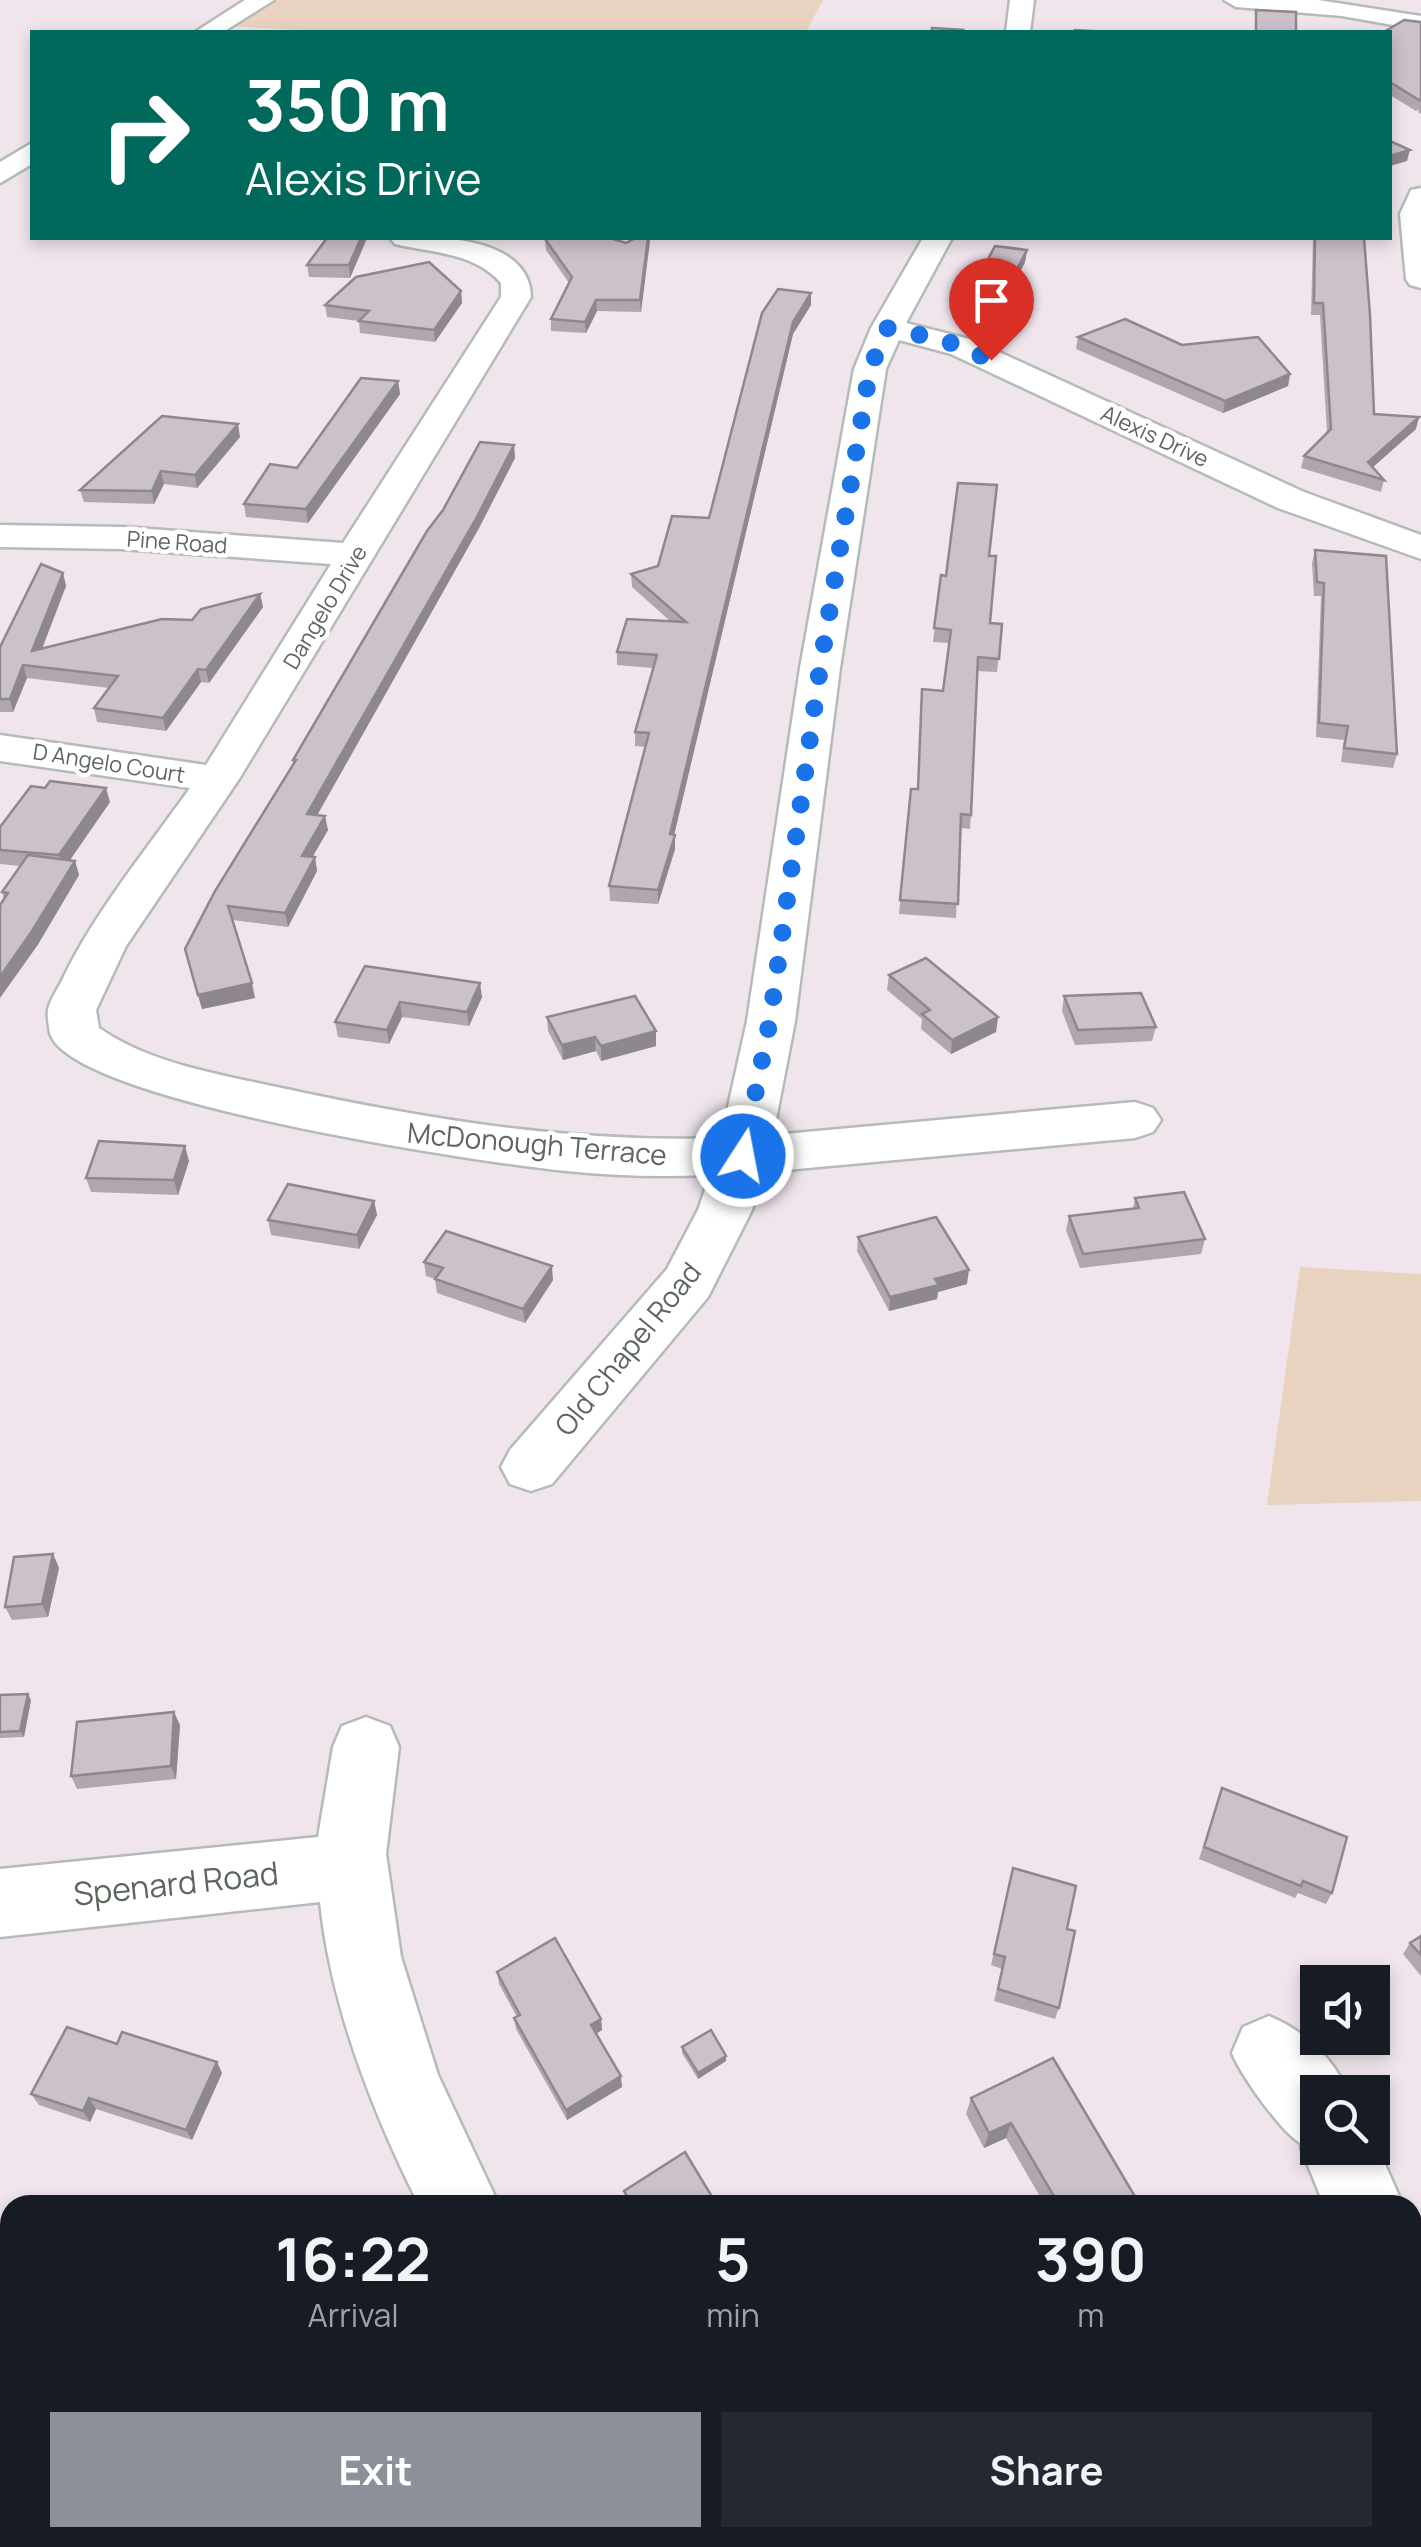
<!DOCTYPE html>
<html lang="en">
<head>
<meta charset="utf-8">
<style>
  body { margin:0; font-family:Manrope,sans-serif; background:#242831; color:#f1f3f6; height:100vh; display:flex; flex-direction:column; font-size:38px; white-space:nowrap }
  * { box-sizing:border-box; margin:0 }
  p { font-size:32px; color:#9ea1a6 }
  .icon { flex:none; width:55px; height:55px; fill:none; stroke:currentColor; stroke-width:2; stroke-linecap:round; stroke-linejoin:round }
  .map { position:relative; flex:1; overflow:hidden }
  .details { position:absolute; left:0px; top:2195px; width:1422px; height:352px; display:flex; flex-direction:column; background:#171b24; border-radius:30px 30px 0 0; box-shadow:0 5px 15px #0003 }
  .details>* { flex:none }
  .top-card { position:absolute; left:30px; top:30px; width:1362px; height:210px; border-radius:0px; box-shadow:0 5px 15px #0003; background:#00695c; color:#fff; overflow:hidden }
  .tools { position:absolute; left:1300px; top:1965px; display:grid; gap:20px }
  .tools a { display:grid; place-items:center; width:90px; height:90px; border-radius:0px; background:#171b24; box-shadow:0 5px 15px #0003; font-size:50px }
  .pin { position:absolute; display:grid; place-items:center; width:85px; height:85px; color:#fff; margin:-102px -42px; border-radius:50% 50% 50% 0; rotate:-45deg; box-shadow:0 0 10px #0007 }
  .pin .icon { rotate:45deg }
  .me { position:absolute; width:110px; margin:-55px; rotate:11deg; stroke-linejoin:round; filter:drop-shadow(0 0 8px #0008) }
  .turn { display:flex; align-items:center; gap:35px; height:210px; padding:0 50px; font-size:45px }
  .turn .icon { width:130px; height:130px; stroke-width:2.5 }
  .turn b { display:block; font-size:70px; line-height:85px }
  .eta { display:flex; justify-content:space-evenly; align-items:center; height:170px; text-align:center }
  .eta b { font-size:60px; font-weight:700; line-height:70px }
  .cta { display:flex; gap:20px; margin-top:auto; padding:20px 50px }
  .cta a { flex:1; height:115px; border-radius:0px; background:#8c9099; color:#fff; font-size:40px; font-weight:700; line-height:115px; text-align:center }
  .cta a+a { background:#242831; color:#f1f3f6 }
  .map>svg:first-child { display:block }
</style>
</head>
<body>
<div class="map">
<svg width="1421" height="2547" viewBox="0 0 1421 2547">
  <rect width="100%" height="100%" fill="#f0e5ed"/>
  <g fill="#e9d3c0">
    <path d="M268,0H823L806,32H338L226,26Z"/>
    <path d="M1300,1267L1421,1274V1501L1267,1505Z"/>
  </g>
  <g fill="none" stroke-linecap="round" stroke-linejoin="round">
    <g stroke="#b5bcb6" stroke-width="5">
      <g id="minor">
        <path d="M245,0H274L223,32H195Z"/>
        <path d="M1010,0H1034L1030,32H1006Z"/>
        <path d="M1224,0H1318L1421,16V30L1342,16L1236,7Z"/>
        <path d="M32,143V164L0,183V162Z"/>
        <path d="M1421,188V288L1410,285L1406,279L1400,214L1411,190Z"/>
        <path d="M390,238C433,235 530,236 531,297L239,779L126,946L96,1010L99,1028C149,1063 217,1074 277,1087C424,1119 570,1143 721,1138L747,1021L800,668L854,369L871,328L923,238H952L906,323L973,340L1304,492L1421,535V559L1278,508L951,354L899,340L886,369L840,668L795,1021L773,1135L1135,1102L1153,1108L1161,1120L1153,1132L1135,1138L764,1172L752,1210L708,1297L552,1484L531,1491L510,1484L501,1467L510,1450L667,1269L698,1210L710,1175C662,1177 615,1176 567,1171C491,1164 69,1102 50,1033C49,1027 47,1015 48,1010C50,999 60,986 64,976C97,909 147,849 190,788L0,761V735L206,765L331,564L122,549L0,547V525L122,527L343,543L501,297V283C474,252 432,253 395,244Z"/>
        <path d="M366,1717L390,1726L399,1747L386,1854L401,1957L438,2075L499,2205H419C372,2111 331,2007 320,1902L0,1937V1869L318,1837L333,1747L342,1726Z"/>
        <path d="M1269,2016C1303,2030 1333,2057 1348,2092H1318V2148H1372V2135L1403,2205H1324L1301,2148L1302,2144C1283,2135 1240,2074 1232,2053L1243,2027Z"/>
        <path d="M1412,2299L1421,2303V2429L1412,2426Z"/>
        <path d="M291,2538H384L381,2547H288Z"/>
        <path d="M606,2538H696L699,2547H609Z"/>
      </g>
    </g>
    <use href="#minor" fill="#fff" fill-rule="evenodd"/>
  </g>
  <g fill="#afa6ae">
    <path d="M1421,22V114L1418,112L1419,109L1416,111L1390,95V32Z"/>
    <path d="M327,238H367L350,278L309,277L307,265Z"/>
    <path d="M636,238H650L641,312L597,311L586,333L551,331V319L569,283L546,250L545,239L626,243Z"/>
    <path d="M1313,238H1364L1374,414L1416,429L1373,467L1384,480L1381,492L1301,468L1304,456L1327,433L1320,315H1311Z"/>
    <path d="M1027,250L1025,262L996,319L969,305L970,293Z"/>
    <path d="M461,291L462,303L435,342L360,333L359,321L327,317L325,305Z"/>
    <path d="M811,293V305L793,334L674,835L675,849L658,904L610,901L609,886L646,747L635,746V732L653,668L617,665V652L670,621L632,587L631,574L658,566L709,518Z"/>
    <path d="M1078,337L1182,345L1290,374L1288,386L1223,413L1076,349Z"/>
    <path d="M398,381L400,394L308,523L246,517L244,504L297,468Z"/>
    <path d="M240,437L197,488L164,484L154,504L84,502L80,490Z"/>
    <path d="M514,445L515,458L479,528L317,815L328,830L312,857H315L317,871L288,927L232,920L255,998L202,1009L185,949L293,764V760Z"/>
    <path d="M1315,550L1397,754L1393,768L1341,762L1344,740L1316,737L1321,596H1314L1312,563Z"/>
    <path d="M989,556L990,623L1002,624L997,672L977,671L971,815L970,829L960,828L956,918L899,914L911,789H917L943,691L949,643L933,642L941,575L946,576Z"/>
    <path d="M63,573L66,586L42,649L192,620L260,594L263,607L209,683L201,682L166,731L97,722L94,708L109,688L27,678L13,712H0V647Z"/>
    <path d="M110,802L70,860L75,861L79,875L37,946L4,899L2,892L20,866L0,864V827Z"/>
    <path d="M365,966L482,997L469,1026L402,1017L389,1044L338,1037L335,1022Z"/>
    <path d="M889,975L998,1017L996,1032L951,1054L921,1029L922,1019L887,990Z"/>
    <path d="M1064,996L1156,1027L1152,1041L1075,1045L1062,1011Z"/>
    <path d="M547,1017L656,1031V1046L601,1061L596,1051L563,1060L548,1031Z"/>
    <path d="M189,1161L178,1195L91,1192L86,1178Z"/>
    <path d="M1135,1198L1205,1239L1201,1254L1080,1268L1066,1230L1069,1216L1133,1208Z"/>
    <path d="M374,1201L377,1215L359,1249L271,1235L268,1220Z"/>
    <path d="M858,1237L967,1284L938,1292L937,1299L889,1311L857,1251Z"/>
    <path d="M424,1262L553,1280L525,1323L437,1293L435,1279L426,1276Z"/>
    <path d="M53,1554L59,1568L48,1617L12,1620L5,1607Z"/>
    <path d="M0,1695L31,1700L24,1737L0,1738Z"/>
    <path d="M180,1725L176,1779L77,1789L71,1776Z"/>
    <path d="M1222,1788L1332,1893L1326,1904L1298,1893L1295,1898L1199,1859Z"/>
    <path d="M1013,1868L1067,1929L1059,2008L1055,2019L994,2001L1002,1969L991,1965Z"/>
    <path d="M1421,1936V1976L1403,1954L1410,1943Z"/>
    <path d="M497,1972L601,2019L602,2030L596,2034L622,2087L567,2120L516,2029L514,2018L517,2017L499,1984Z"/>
    <path d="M117,2044L222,2073L192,2140L96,2109L90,2122L39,2105L31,2094Z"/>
    <path d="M682,2047L726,2061L698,2079L682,2053Z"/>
    <path d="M971,2098L1140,2205H1045L1006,2138L984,2148L966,2114Z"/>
    <path d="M856,2538H986L990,2543L988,2547H863Z"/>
    <path d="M1176,2538H1279L1280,2547H1176Z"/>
  </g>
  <g fill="#8e878d">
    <path d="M1410,150L1407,161L1390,166V156Z"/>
    <path d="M361,238H367L350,278L349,265Z"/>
    <path d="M648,238L650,241L641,312L640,300Z"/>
    <path d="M1027,250L1025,262L996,319L997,307Z"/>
    <path d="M461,291L462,303L435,342L434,330Z"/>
    <path d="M811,293V305L793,334L671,848L670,834L793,322Z"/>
    <path d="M596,300L597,311L586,333L585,322Z"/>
    <path d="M1290,374L1288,386L1223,413L1225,401Z"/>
    <path d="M398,381L400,394L308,523L306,509Z"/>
    <path d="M1419,417L1416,429L1365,474L1368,462Z"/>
    <path d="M238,424L240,437L197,488L195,475Z"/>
    <path d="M514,445L515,458L479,528L310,828L307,814Z"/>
    <path d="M161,471L164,484L154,504L152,491Z"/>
    <path d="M63,573L66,586L36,664L32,651Z"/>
    <path d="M260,594L263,607L209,683L206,670Z"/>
    <path d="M23,665L27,678L13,712L10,699Z"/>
    <path d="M198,669L201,682L166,731L163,718Z"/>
    <path d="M106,788L110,802L63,870L59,855Z"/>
    <path d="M325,816L328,830L305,870L302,856Z"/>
    <path d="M675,835V849L658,904V890Z"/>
    <path d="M315,857L317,871L288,927L285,913Z"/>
    <path d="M75,861L79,875L37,946L0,998V977Z"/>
    <path d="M252,983L255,998L202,1009L198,995Z"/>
    <path d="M480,983L482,997L469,1026L467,1012Z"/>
    <path d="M400,1002L402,1017L389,1044L387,1030Z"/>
    <path d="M998,1017L996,1032L951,1054L952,1040Z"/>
    <path d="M656,1031V1046L601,1061V1046Z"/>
    <path d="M595,1037L596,1051L563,1060L562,1045Z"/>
    <path d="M185,1146L189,1161L178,1195L174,1180Z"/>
    <path d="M374,1201L377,1215L359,1249L357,1235Z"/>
    <path d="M552,1266L553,1280L525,1323L523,1309Z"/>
    <path d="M969,1270L967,1284L938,1292L937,1299L889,1311L890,1297L935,1279Z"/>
    <path d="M53,1554L59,1568L48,1617L42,1604Z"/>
    <path d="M28,1694L31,1700L24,1737L20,1731Z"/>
    <path d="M174,1712L180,1725L176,1779L171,1766Z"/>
    <path d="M601,2019L602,2030L592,2036L591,2025Z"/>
    <path d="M726,2056V2061L698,2079V2073Z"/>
    <path d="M217,2062L222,2073L192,2140L186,2130Z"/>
    <path d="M621,2076L622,2087L567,2120L566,2110Z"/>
    <path d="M89,2098L96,2109L90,2122L83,2111Z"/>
    <path d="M1011,2123L1006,2138L984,2148L989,2133Z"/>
    <path d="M97,2540L104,2547H93Z"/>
  </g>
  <g fill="#cbc1ca" stroke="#8e878d" stroke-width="2.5">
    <path d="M1256,10L1296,12V32H1256Z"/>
    <path d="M1404,20L1421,22V99L1419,100L1390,82V32H1384Z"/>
    <path d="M932,28L963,30L962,32H931Z"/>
    <path d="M1075,30L1110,32H1075Z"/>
    <path d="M1390,141L1410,150L1390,156Z"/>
    <path d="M327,238H361L349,265H307Z"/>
    <path d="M552,238H610L626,243L636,238H648L640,300H596L585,322L551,319L572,277L545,239Z"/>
    <path d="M1315,238H1364L1370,315L1374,414L1419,417L1368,462L1384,480L1304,456L1331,429L1323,303H1314Z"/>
    <path d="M995,246L1027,250L997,307L970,293Z"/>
    <path d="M429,262L461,291L434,330L359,321L369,311L325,305L356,277Z"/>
    <path d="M778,289L811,293L793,322L670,834L675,835L658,890L609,886L649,733L635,732L657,655L617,652L627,619L686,622L631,574L658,566L672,516L709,518L762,313Z"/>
    <path d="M1125,319L1182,345L1258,337L1290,374L1225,401L1078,337Z"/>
    <path d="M361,378L398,381L306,509L244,504L270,464L297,468Z"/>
    <path d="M162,416L238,424L195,475L161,471L152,491L80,490Z"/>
    <path d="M480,442L514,445L478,515L307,814L325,816L302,856L315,857L285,913L228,906L252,983L198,995L185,949L215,891L296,760H293L427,531L443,510Z"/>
    <path d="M958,483L997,485L989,556H996L990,623L1002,624L999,659L978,657L971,815L961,814L958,904L900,900L911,789H918L922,689L943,691L951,630L934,628L941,575L946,576Z"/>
    <path d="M1315,550L1386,556L1397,754L1344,748L1348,726L1319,723L1324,583L1317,582Z"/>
    <path d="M41,564L63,573L32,651L162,619L192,620L201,609L260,594L206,670L198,669L163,718L94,708L118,676L23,665L10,699H0V647Z"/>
    <path d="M50,781L106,788L59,855L0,850V827L31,786L45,788Z"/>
    <path d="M28,855L75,861L32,931L0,977V905L8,893L2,892Z"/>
    <path d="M926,958L998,1017L952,1040L922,1014L930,1010L889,975Z"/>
    <path d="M365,966L480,983L467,1012L400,1002L387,1030L335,1022Z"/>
    <path d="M1141,993L1156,1027L1078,1030L1064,996Z"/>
    <path d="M635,996L656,1031L601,1046L595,1037L562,1045L547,1017Z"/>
    <path d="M99,1141L185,1146L174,1180L86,1178Z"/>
    <path d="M288,1184L374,1201L357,1235L268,1220Z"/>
    <path d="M1184,1192L1205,1239L1083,1254L1069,1216L1139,1208L1135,1198Z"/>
    <path d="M936,1217L969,1270L935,1279L939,1285L890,1297L858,1237Z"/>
    <path d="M446,1231L552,1266L523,1309L435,1279L443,1268L424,1262Z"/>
    <path d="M53,1554L42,1604L5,1607L14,1557Z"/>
    <path d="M28,1694L20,1731L0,1732V1695Z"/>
    <path d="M174,1712L171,1766L71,1776L77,1722Z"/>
    <path d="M1222,1788L1347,1837L1332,1893L1303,1881L1301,1886L1204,1847Z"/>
    <path d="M1013,1868L1076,1886L1067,1929L1075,1931L1059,2008L998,1989L1005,1957L994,1954Z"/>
    <path d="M1421,1936V1955L1410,1943Z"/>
    <path d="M555,1938L601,2019L591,2025L621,2076L566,2110L514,2018L520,2015L497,1972Z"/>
    <path d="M67,2027L117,2044L122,2032L217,2062L186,2130L89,2098L83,2111L31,2094Z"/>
    <path d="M711,2030L726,2056L698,2073L682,2047Z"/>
    <path d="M1053,2058L1140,2205H1059L1011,2123L989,2133L971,2098Z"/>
    <path d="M685,2152L717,2205H632L624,2191Z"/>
    <path d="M13,2538H91L97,2540L93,2547H8Z"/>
    <path d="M866,2538H986L990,2543L986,2547H868L871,2544Z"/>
    <path d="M1185,2538H1279L1280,2547H1185Z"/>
  </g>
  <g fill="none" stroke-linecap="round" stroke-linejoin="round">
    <path stroke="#1a73e8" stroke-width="18" stroke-dasharray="0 32.4" d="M743,1156L770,1020L820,668L870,369L887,328L944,340L991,360"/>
  </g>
  <g text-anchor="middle" stroke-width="9" stroke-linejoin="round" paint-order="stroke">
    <g font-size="22" fill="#5d665d" stroke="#fff">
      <text transform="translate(1155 436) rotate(25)" y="8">Alexis Drive</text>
      <text transform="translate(177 542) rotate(4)" y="8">Pine Road</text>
      <text transform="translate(325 607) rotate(-59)" y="8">Dangelo Drive</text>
      <text transform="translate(109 763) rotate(9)" y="8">D Angelo Court</text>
    </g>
    <g font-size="28" fill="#5d665d" stroke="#fff">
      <text transform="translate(537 1144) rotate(5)" y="10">McDonough Terrace</text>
      <text transform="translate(628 1349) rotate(-51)" y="10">Old Chapel Road</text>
    </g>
    <g font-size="32" fill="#5d665d" stroke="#fff">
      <text transform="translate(176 1884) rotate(-6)" y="11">Spenard Road</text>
    </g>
  </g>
</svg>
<div class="tools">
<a><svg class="icon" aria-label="sound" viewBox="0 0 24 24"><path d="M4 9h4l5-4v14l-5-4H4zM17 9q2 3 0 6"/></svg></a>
<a><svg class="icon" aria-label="search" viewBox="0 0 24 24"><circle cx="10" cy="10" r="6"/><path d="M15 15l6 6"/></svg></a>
</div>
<div class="pin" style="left:991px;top:360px;background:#d93025"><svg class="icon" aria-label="arrive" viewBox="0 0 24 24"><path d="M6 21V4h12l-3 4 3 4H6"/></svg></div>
<svg class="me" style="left:743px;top:1156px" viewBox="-20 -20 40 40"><circle r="17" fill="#1a73e8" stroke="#fff" stroke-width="3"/><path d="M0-11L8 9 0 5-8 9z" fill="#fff"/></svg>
<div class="top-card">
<div class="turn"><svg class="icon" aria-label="right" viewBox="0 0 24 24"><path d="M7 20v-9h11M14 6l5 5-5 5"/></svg><div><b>350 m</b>Alexis Drive</div></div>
</div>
<section class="details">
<div class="eta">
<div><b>16:22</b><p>Arrival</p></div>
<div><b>5</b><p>min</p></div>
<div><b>390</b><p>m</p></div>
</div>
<div class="cta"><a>Exit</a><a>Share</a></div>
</section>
</div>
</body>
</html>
